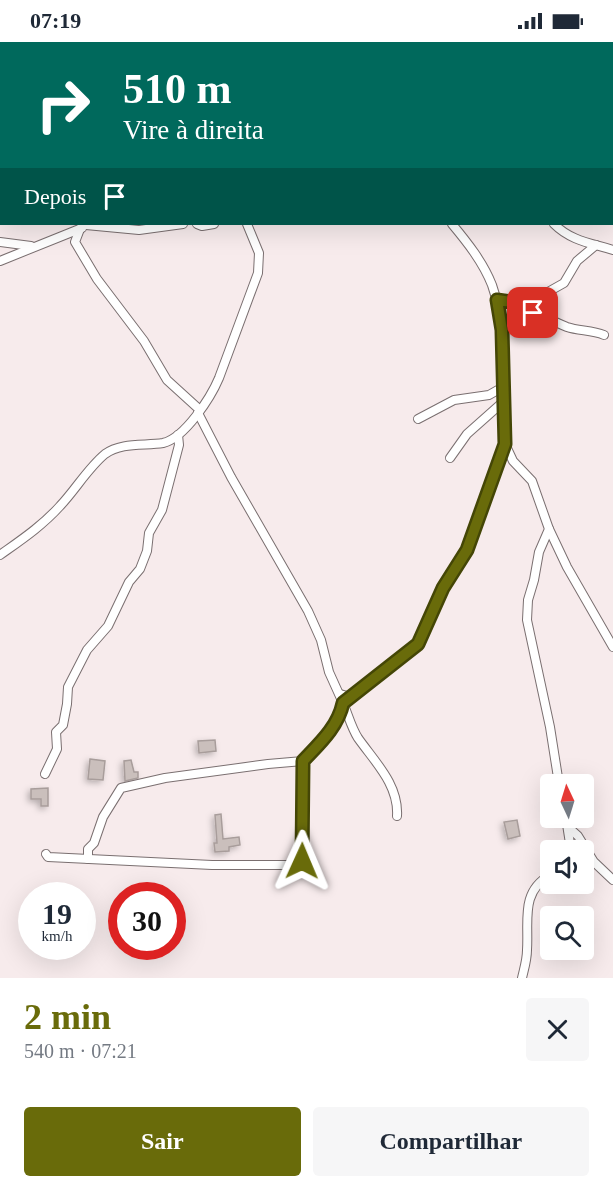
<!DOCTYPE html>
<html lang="pt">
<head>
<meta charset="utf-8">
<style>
  body { margin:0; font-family:Georgia,serif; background:#f6f6f7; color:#1f2937; height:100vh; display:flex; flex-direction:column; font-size:22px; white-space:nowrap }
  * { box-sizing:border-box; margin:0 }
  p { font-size:20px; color:#747a83 }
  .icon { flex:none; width:33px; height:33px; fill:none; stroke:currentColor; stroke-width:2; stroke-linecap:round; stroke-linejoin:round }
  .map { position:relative; height:936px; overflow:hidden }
  .drawer { display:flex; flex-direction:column; background:#fff; flex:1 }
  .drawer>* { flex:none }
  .guide { position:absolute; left:0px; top:0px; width:614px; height:183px; box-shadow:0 6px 24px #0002; background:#00695c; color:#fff; overflow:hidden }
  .needle { width:39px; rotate:356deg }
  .tools { position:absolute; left:540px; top:732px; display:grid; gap:12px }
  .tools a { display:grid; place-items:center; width:54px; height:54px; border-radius:6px; background:#fff; box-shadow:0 6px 24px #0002; font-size:30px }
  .speed { position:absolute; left:18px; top:840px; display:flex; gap:12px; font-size:30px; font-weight:700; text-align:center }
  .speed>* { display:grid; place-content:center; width:78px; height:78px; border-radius:50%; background:#fff; box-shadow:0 6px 24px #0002; line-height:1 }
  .speed small { font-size:15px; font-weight:400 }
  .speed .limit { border:9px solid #d22; background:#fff; color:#111 }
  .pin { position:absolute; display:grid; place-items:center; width:51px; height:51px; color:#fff; margin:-26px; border-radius:12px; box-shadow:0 3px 9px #0006 }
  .me { position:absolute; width:66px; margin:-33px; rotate:1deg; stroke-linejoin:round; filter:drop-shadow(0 0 4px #0008) }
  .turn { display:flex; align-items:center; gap:21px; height:126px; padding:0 24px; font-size:27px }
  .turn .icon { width:78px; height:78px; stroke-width:2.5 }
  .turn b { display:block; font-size:42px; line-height:51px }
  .then { display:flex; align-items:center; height:57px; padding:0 24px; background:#0003; gap:12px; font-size:22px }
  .round { display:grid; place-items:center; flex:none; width:63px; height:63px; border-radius:6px; background:#f6f6f7 }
  .headline { display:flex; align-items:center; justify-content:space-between; height:102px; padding:0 24px }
  h1 { font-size:36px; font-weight:700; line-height:45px; color:#696b0a }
  .cta { display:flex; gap:12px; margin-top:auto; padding:12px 24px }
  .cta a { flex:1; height:69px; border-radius:6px; background:#696b0a; color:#fff; font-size:24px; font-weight:700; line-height:69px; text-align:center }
  .cta a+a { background:#f6f6f7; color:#1f2937 }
  .status { display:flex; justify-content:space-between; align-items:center; height:42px; padding:0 30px; background:#fff; direction:ltr }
  .status svg { height:16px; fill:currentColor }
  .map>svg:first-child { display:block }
</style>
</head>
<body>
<div class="status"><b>07:19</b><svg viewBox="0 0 49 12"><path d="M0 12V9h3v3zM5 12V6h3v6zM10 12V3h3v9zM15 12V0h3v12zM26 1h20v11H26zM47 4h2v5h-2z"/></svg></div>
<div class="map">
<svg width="613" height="936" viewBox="0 0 613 936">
  <defs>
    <filter id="shadow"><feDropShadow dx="-2.5" dy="2.5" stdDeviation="3" flood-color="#0004"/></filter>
  </defs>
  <rect width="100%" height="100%" fill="#f7ebec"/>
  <g fill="#cabfbc" stroke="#a89d9b" stroke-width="1.5" filter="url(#shadow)">
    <path d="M215,698L216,709L199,711L198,699Z"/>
    <path d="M90,717L105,719L103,738L88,737Z"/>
    <path d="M131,718L134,730H138V736L125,739L124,719Z"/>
    <path d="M48,746V764H41V757H31V747Z"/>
    <path d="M221,772L223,797L239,795L240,803L229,805V809L215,810L214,801H217L215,773Z"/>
    <path d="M517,778L520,794L508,797L504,780Z"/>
  </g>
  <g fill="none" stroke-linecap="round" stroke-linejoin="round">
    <g stroke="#7a6f70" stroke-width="10">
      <g id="street">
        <path d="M332,0L333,2"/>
        <path d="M594,0L595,2"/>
        <path d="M231,2L232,0"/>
        <path d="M238,2V0"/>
        <path d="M612,92L613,94"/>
        <path d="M197,182L202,184L214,182"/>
        <path d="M452,182C467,200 483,220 492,243C510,294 498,350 505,402L513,419L532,439L549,487L539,510L534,538L528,558L527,578L550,685L559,742"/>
        <path d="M554,182C571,199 591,201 613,208"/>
        <path d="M86,183L139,188L183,182"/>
        <path d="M80,187L75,200L97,237L144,299L167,338L200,368"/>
        <path d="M0,200L31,204"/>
        <path d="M0,219L82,186"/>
        <path d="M497,258C523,259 543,276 567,285C579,289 592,288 604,293"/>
        <path d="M527,266L548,250L564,241L577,219L596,203"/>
        <path d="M418,377L454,358L489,353L503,345"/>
        <path d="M450,416L467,392L503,360"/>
        <path d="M549,487L567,525L613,605"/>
        <path d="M0,513C21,498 42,484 60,464C76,447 88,426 105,412C121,400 145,404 163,401C185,396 211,355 219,336L258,231L259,211L247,182"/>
        <path d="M340,652L351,655L401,614L414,606L421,597L443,546L467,508L505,402"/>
        <path d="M343,661C348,672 351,685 358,696C375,720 399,743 397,774"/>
        <path d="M45,732L57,707L56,690L63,683L67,662L68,645L87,608L108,584L129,540L140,527L147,509L149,491L162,468L179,403L178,393"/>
        <path d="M566,776L571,808"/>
        <path d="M568,785L578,794L594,820L613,838"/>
        <path d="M46,812L48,815L212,823H297L303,816V719"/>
        <path d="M88,817V807L94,801L103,775L121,746L165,736L268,722L303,719L333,685L343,661L329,630L321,598L308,569L231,435L198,371"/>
        <path d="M522,936C524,927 527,918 527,908C529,879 520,850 550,833"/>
      </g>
    </g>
    <use href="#street" stroke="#fff" stroke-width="8"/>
  </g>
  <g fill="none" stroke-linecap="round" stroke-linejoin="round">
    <g stroke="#444606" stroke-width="15">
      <path id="route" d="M302,819L303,719C319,702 338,685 343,661L418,602L443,546L467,508L505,402L502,288L497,258L519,261L533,271"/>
    </g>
    <use href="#route" stroke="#696b0a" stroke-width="10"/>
  </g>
</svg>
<div class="tools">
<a><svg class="needle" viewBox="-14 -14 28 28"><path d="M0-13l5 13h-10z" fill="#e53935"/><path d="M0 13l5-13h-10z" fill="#747a83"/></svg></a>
<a><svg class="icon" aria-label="sound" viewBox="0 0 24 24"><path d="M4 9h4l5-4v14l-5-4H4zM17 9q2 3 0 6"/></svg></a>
<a><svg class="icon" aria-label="search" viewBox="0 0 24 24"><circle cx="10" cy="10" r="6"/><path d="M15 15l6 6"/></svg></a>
</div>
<div class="speed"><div>19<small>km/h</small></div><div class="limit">30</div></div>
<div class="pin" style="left:533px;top:271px;background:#d93025"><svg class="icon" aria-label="arrive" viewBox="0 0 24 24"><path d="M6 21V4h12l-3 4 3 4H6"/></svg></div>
<svg class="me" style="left:302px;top:819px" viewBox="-20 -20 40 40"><path d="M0-17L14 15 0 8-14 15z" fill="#696b0a" stroke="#fff" stroke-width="4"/></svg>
<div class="guide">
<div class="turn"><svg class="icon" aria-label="right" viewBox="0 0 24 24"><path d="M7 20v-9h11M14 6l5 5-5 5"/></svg><div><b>510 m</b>Vire à direita</div></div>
<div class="then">Depois<svg class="icon" aria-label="arrive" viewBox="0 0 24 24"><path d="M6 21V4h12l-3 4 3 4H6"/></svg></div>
</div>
</div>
<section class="drawer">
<div class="headline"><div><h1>2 min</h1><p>540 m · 07:21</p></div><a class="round"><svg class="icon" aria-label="close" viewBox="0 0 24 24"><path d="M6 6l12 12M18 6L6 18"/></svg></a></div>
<div class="cta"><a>Sair</a><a>Compartilhar</a></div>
</section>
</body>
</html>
